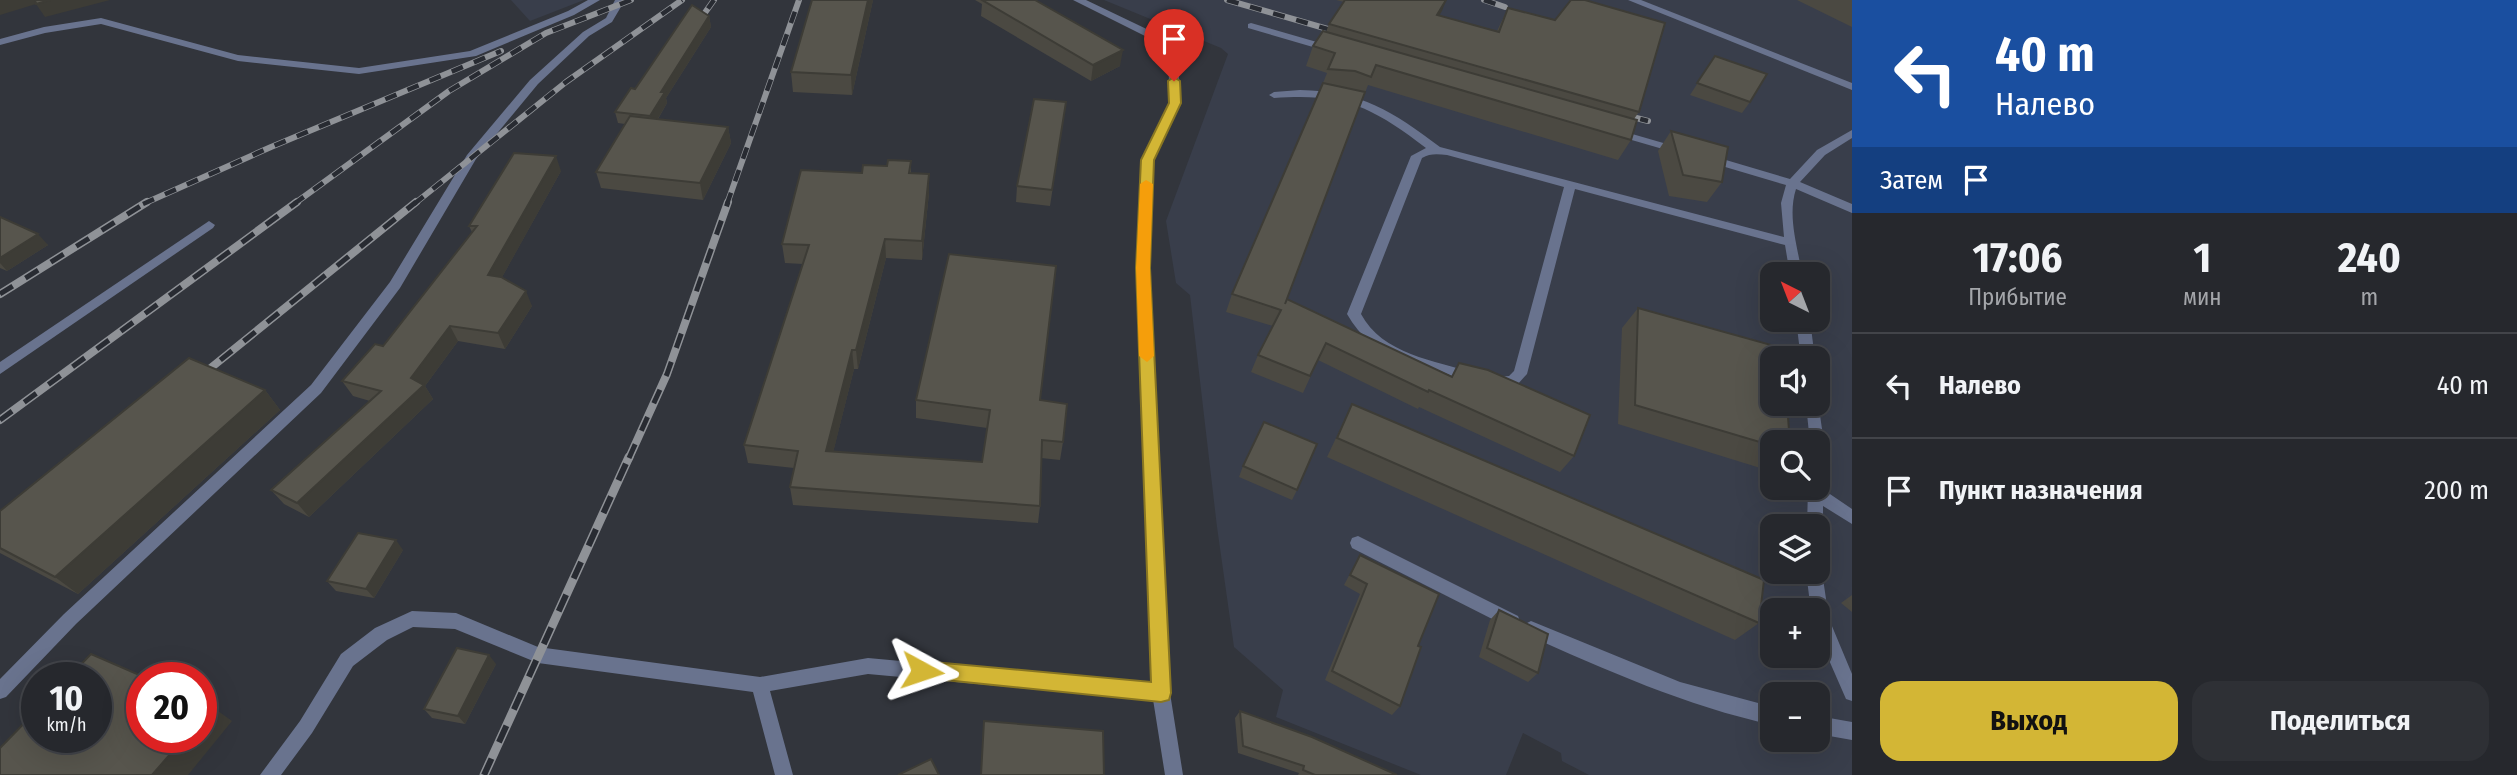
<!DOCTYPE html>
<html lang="ru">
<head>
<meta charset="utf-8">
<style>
  body { margin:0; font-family:"Fira Sans Condensed",sans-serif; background:#2e3035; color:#f1f3f6; height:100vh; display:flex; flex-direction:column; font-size:26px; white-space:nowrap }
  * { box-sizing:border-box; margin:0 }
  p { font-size:23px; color:#a4a6aa }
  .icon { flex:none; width:38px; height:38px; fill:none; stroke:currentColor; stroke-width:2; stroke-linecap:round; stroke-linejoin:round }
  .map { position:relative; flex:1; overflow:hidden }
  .side { display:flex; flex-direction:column; background:#26282d; width:665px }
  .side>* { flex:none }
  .banner { background:#1a4fa0; color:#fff; overflow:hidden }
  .needle { width:46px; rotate:318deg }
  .controls { position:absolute; left:1760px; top:262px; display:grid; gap:14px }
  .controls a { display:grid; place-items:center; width:70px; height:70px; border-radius:14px; background:#26282d; box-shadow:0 7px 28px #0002,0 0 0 2px #424449; font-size:35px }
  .speed { position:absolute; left:21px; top:662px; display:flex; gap:14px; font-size:35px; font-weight:700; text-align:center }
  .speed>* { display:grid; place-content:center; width:91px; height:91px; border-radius:50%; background:#26282d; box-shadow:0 7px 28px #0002,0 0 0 2px #424449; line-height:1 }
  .speed small { font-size:18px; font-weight:400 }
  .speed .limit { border:10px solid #d22; background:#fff; color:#111 }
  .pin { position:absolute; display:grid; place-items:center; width:60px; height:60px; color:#fff; margin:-72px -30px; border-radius:50% 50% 50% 0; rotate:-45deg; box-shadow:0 0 7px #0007 }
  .pin .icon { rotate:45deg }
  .me { position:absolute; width:77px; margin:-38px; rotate:95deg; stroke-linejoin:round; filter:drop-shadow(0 0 5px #0008) }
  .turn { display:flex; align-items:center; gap:24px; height:147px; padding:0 28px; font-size:32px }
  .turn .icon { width:91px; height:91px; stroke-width:2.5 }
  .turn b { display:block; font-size:49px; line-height:60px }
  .then { display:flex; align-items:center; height:66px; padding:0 28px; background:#0003; gap:14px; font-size:26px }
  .eta { display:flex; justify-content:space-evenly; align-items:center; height:119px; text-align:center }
  .eta b { font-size:42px; font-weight:700; line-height:49px }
  .cta { display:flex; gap:14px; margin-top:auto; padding:14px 28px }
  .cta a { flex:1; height:80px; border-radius:21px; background:#d3b635; color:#111; font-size:28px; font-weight:700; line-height:80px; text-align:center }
  .cta a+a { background:#2e3035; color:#f1f3f6 }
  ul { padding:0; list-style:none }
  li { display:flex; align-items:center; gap:21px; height:105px; padding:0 28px; border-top:2px solid #424449 }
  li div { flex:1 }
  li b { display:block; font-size:26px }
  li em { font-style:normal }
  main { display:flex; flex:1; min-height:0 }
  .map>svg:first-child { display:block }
</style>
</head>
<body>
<main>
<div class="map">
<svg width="1852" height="775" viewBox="0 0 1852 775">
  <rect width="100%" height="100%" fill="#32353c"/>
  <g fill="#393e4b" fill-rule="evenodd">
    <path d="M511,0H584L530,21Z"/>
    <path d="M1104,0H1852V775H1589L1562,761L1561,753L1523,733L1506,775H1421L1276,717L1283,690L1234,647L1217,527L1190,295L1176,283L1166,221L1228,54L1221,48ZM1773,275H1818V320H1773ZM1773,359H1818V404H1773ZM1773,443H1818V488H1773ZM1773,527H1818V572H1773ZM1773,611H1818V656H1773ZM1773,695H1818V740H1773Z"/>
  </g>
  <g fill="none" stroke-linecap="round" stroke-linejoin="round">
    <g fill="#69738e" fill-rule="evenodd">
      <path d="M588,0H600L574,15L476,56L359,74L238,61L101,24L45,33L0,45V39L44,27L101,18L238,55L359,68L470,51L568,11Z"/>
      <path d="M615,0H625L612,22L589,36L538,84L476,159L400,288L321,393L76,624L6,697L0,699V679L64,614L311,385L390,282L467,155L530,80L583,32L606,18Z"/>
      <path d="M1628,0H1641L1852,83V90Z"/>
      <path d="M1251,23L1334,47L1335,49L1330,52L1248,28V24Z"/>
      <path d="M1300,90C1362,91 1392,111 1440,147L1784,237L1781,203L1786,185L1705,161L1703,159L1709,155L1790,179L1817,150L1852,130V138L1825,155L1800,182L1852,204V213L1796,189C1787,217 1798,247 1802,275H1790L1785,245L1575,189L1527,374L1517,385L1488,386L1486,382L1488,378L1509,376L1514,371L1564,187L1447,155C1438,154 1430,153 1422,158L1361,314C1382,354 1435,361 1475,373L1477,377L1475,381L1470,382C1423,367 1373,361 1347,314L1411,156L1426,148C1371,106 1344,93 1274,98L1269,95L1274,92Z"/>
      <path d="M1615,129L1684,149L1686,151L1680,154L1611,134V130Z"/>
      <path d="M209,221L215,225L213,228L0,374V362Z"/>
      <path d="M1796,320H1810L1815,359H1801Z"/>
      <path d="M1818,401L1824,443L1818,448V443H1810L1806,404H1818Z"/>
      <path d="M1818,482L1821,484L1824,490L1852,509V524L1823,506V527L1821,532L1818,533V527H1807L1808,488H1818Z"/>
      <path d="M1358,536L1518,616L1520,621L1518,626L1512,629L1506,626L1352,548L1350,543L1352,538Z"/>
      <path d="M1818,566L1822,572L1829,619L1852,674V701L1846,699L1818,635V611H1811L1806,572H1818Z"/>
      <path d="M412,611L456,613L538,647L760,677L868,658L1161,685L1167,687L1170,693L1167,699L1161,701L868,674L770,691L793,775H775L753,692L538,663L455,629L413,627L387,640L353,666L312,733L281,775H260L300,721L341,654L375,628Z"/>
      <path d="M1531,621L1680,682L1773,707V725C1686,706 1606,670 1525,634L1523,629L1525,624Z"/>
      <path d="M1818,716L1852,722V740L1818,734Z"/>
    </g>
    <path fill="#69738e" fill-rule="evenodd" d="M1073,0H1086L1157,34L1178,59L1180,103L1153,160L1149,268L1170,693L1183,775H1165L1152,693L1137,268L1141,160L1170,103L1168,59L1149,38Z"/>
    <g stroke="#8f9297" stroke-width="6">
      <g id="rail-far2">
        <path d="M1227,0L1345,34"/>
        <path d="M1484,0L1505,7"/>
        <path d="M694,28L714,0"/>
        <path d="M1617,113L1648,121"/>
        <path d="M143,204L271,147L501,51"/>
        <path d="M294,204L449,91L546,33L631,0"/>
        <path d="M414,204L566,82L682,0"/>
        <path d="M727,204L799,0"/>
      </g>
    </g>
    <g stroke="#8f9297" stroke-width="8">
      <g id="rail-far1">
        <path d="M0,294L147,202"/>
        <path d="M197,379L416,202"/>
        <path d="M0,420L297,202"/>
        <path d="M629,458L667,374L728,202"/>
      </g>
    </g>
    <g stroke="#8f9297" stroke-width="9">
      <path id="rail" d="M484,775L629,457"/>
    </g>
    <use href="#rail-far2" stroke="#282b32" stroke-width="4.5" stroke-dasharray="12" stroke-linecap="butt"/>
    <use href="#rail-far1" stroke="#282b32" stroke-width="5" stroke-dasharray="15" stroke-linecap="butt"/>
    <use href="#rail" stroke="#282b32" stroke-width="6" stroke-dasharray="18" stroke-linecap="butt"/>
  </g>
  <g fill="#4b4942">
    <path d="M812,0H873L852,95L793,92L791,72Z"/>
    <path d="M975,0H1035L1120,66L1091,81L981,16L982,4Z"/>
    <path d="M1336,0H1446L1439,15L1497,31L1508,8L1639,112L1634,119L1631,140L1618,160L1368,85L1285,304L1452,376L1459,363L1574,456L1560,472L1419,407L1418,409L1318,360L1303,393L1251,372L1258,355L1273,326L1226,312L1232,294L1323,83L1327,73L1306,66L1313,46L1326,32L1329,24L1344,2Z"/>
    <path d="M1797,0H1852V27Z"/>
    <path d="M709,16L711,27L666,98L667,103L658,119L728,127L731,143L703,200L601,188L596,172L625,124L618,123L615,112L635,89Z"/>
    <path d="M1715,56L1750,102L1742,113L1690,95Z"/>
    <path d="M1066,102L1050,206L1016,202L1017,186Z"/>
    <path d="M1671,131L1722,182L1707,202L1669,196L1658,151Z"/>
    <path d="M911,161V173L929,193L922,260L886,258L858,369H854L833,452L982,462L987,428L916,418V400H1040L1063,442L1060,460L1041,458L1040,506L1038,523L793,505L790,487L794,468L748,463L744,445L803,264L785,263L782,244L862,173Z"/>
    <path d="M561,171L502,277L532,306L505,349L458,341L425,386L433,399L309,517L284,504L271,490L370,401L353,396L342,381L383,346L472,232L469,226Z"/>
    <path d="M0,217L48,245L7,271L0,268Z"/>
    <path d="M1638,308L1773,446V469L1770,471L1618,424L1622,328Z"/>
    <path d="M265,390L280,410L78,594L0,553V511Z"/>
    <path d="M1352,404L1759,623L1735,640L1327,457Z"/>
    <path d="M1243,466L1297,490L1292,500L1239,477Z"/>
    <path d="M403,550L374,598L336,591L327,581Z"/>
    <path d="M1360,555L1418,646L1400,706L1392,715L1325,680L1360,594L1344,585Z"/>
    <path d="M1852,595V612L1841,603Z"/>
    <path d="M1499,610L1538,673L1528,682L1479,657L1490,620Z"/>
    <path d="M496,664L465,724L432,718L424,709Z"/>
    <path d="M1240,711L1397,775H1298L1299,773L1238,753L1235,718Z"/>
  </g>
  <g fill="#3d3c36">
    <path d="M0,0H110L45,17L36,4L0,15Z"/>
    <path d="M868,0H873L852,95L851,75Z"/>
    <path d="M1446,0L1442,11L1430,31L1437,15Z"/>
    <path d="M709,16L711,27L666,98L667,103L653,127L650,116L661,92Z"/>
    <path d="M1123,50L1120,66L1091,81L1093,65Z"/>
    <path d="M728,127L731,143L703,200L700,183Z"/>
    <path d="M556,156L561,171L495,290L488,275Z"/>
    <path d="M929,174V193L922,260V241Z"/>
    <path d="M38,234L48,245L7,271L0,263V258Z"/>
    <path d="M885,239L886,258L858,369L856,350Z"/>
    <path d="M526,291L532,306L505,349L498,333Z"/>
    <path d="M450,326L458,341L425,386L433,399L309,517L297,503L411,378Z"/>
    <path d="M852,350L854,369L829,469L826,451Z"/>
    <path d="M265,390L280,410L78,594L55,577Z"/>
    <path d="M396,540L403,550L374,598L366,589Z"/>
    <path d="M489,655L496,664L465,724L458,716Z"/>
    <path d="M211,706L232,721L188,775H152L185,737H201V718Z"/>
  </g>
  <g fill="#57554d" stroke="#3d3c36" stroke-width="2">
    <path d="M35,0H50L36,4Z"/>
    <path d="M812,0H868L851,75L791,72Z"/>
    <path d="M982,0H1035L1123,50L1093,65Z"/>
    <path d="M1345,0H1446L1437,15L1499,32L1508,8L1555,20L1571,0H1585L1665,23L1639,112L1329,24Z"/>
    <path d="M692,5L709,16L661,92H665L650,116L615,112L631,88L635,89Z"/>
    <path d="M1323,31L1637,120L1631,140L1376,65L1371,77L1355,71L1328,69L1335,53L1313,46Z"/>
    <path d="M1715,56L1767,74L1750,102L1697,83Z"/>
    <path d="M1323,83L1365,92L1285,304L1287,299L1452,377L1459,363L1488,370L1590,415L1574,456L1429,390L1428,392L1326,343L1310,376L1258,355L1281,310L1232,294Z"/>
    <path d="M1034,99L1066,102L1052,190L1017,186Z"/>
    <path d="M630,116L728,127L700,183L596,172Z"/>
    <path d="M1671,131L1728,147L1722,182L1683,175Z"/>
    <path d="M514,153L556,156L488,275L501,277L526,291L498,333L450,326L411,378L424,385L297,503L271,490L381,391L342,381L375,344L383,346L477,226H469Z"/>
    <path d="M888,160L911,161L909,173L929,174L922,241L885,239L856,350H852L826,451L982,462L990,410L916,400L949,254L1056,266L1040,400L1067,404L1063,442L1042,440L1040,506L790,487L798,451L744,445L809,245L782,244L801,170L862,173L863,165L887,166Z"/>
    <path d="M0,217L38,234L0,258Z"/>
    <path d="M1638,308L1782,348L1783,359H1773V404H1787L1790,443H1773V446L1635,405Z"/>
    <path d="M189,358L265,390L55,577L0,548V511Z"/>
    <path d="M1352,404L1764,580L1759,623L1337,438Z"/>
    <path d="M1264,422L1317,444L1297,490L1243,466Z"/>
    <path d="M358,533L396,540L366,589L327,581Z"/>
    <path d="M1360,555L1439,594L1418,646L1421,647L1400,706L1332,671L1367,584L1350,575Z"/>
    <path d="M1499,610L1548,634L1538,673L1487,648Z"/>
    <path d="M457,648L489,655L458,716L424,709Z"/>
    <path d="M91,654L144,677H142V737H185L152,775H0V748L37,710V737H96V677H69Z"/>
    <path d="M201,702L211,706L201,718Z"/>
    <path d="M1240,711L1312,737L1397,775H1315L1303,770L1304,766L1243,746Z"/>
    <path d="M984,721L1103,731L1104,775H981Z"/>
    <path d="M931,759L939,775H898Z"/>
  </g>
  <path fill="#d3b635" stroke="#897622" stroke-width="2" d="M1174,77L1180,81L1181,103L1154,160L1150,268L1171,693L1169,700L1161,702L915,677L912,671L915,664L922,661L1151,682L1136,268L1141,160L1169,103L1168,81Z"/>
  <path fill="#f59e0b" d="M1146,180L1153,184L1150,268L1154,356L1147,362L1139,356L1136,268L1140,184Z"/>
</svg>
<div class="controls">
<a><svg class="needle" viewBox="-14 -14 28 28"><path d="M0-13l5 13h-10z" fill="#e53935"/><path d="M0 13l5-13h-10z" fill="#a4a6aa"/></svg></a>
<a><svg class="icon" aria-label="sound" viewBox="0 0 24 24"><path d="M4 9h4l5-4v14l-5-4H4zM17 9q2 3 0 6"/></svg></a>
<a><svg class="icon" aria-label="search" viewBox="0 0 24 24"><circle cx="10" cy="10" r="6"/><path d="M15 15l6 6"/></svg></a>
<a><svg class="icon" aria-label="layers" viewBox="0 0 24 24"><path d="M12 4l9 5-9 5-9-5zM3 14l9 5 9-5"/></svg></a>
<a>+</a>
<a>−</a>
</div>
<div class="speed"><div>10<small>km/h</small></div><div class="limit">20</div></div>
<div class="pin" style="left:1174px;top:81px;background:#d93025"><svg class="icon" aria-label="arrive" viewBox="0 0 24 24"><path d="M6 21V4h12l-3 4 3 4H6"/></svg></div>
<svg class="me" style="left:922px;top:671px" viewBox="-20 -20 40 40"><path d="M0-17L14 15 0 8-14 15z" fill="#d3b635" stroke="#fff" stroke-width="4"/></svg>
</div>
<section class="side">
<div class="banner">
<div class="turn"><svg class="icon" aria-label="left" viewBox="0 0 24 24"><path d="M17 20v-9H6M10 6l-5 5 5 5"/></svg><div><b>40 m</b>Налево</div></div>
<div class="then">Затем<svg class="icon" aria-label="arrive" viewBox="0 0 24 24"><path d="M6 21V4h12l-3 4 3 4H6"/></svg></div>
</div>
<div class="eta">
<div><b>17:06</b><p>Прибытие</p></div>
<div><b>1</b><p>мин</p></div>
<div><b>240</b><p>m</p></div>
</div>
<ul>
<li><svg class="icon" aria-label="left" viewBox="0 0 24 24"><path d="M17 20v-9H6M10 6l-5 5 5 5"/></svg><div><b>Налево</b></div><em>40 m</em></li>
<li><svg class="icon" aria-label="arrive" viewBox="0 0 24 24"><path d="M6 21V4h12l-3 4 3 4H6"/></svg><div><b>Пункт назначения</b></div><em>200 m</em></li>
</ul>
<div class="cta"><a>Выход</a><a>Поделиться</a></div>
</section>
</main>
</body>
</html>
